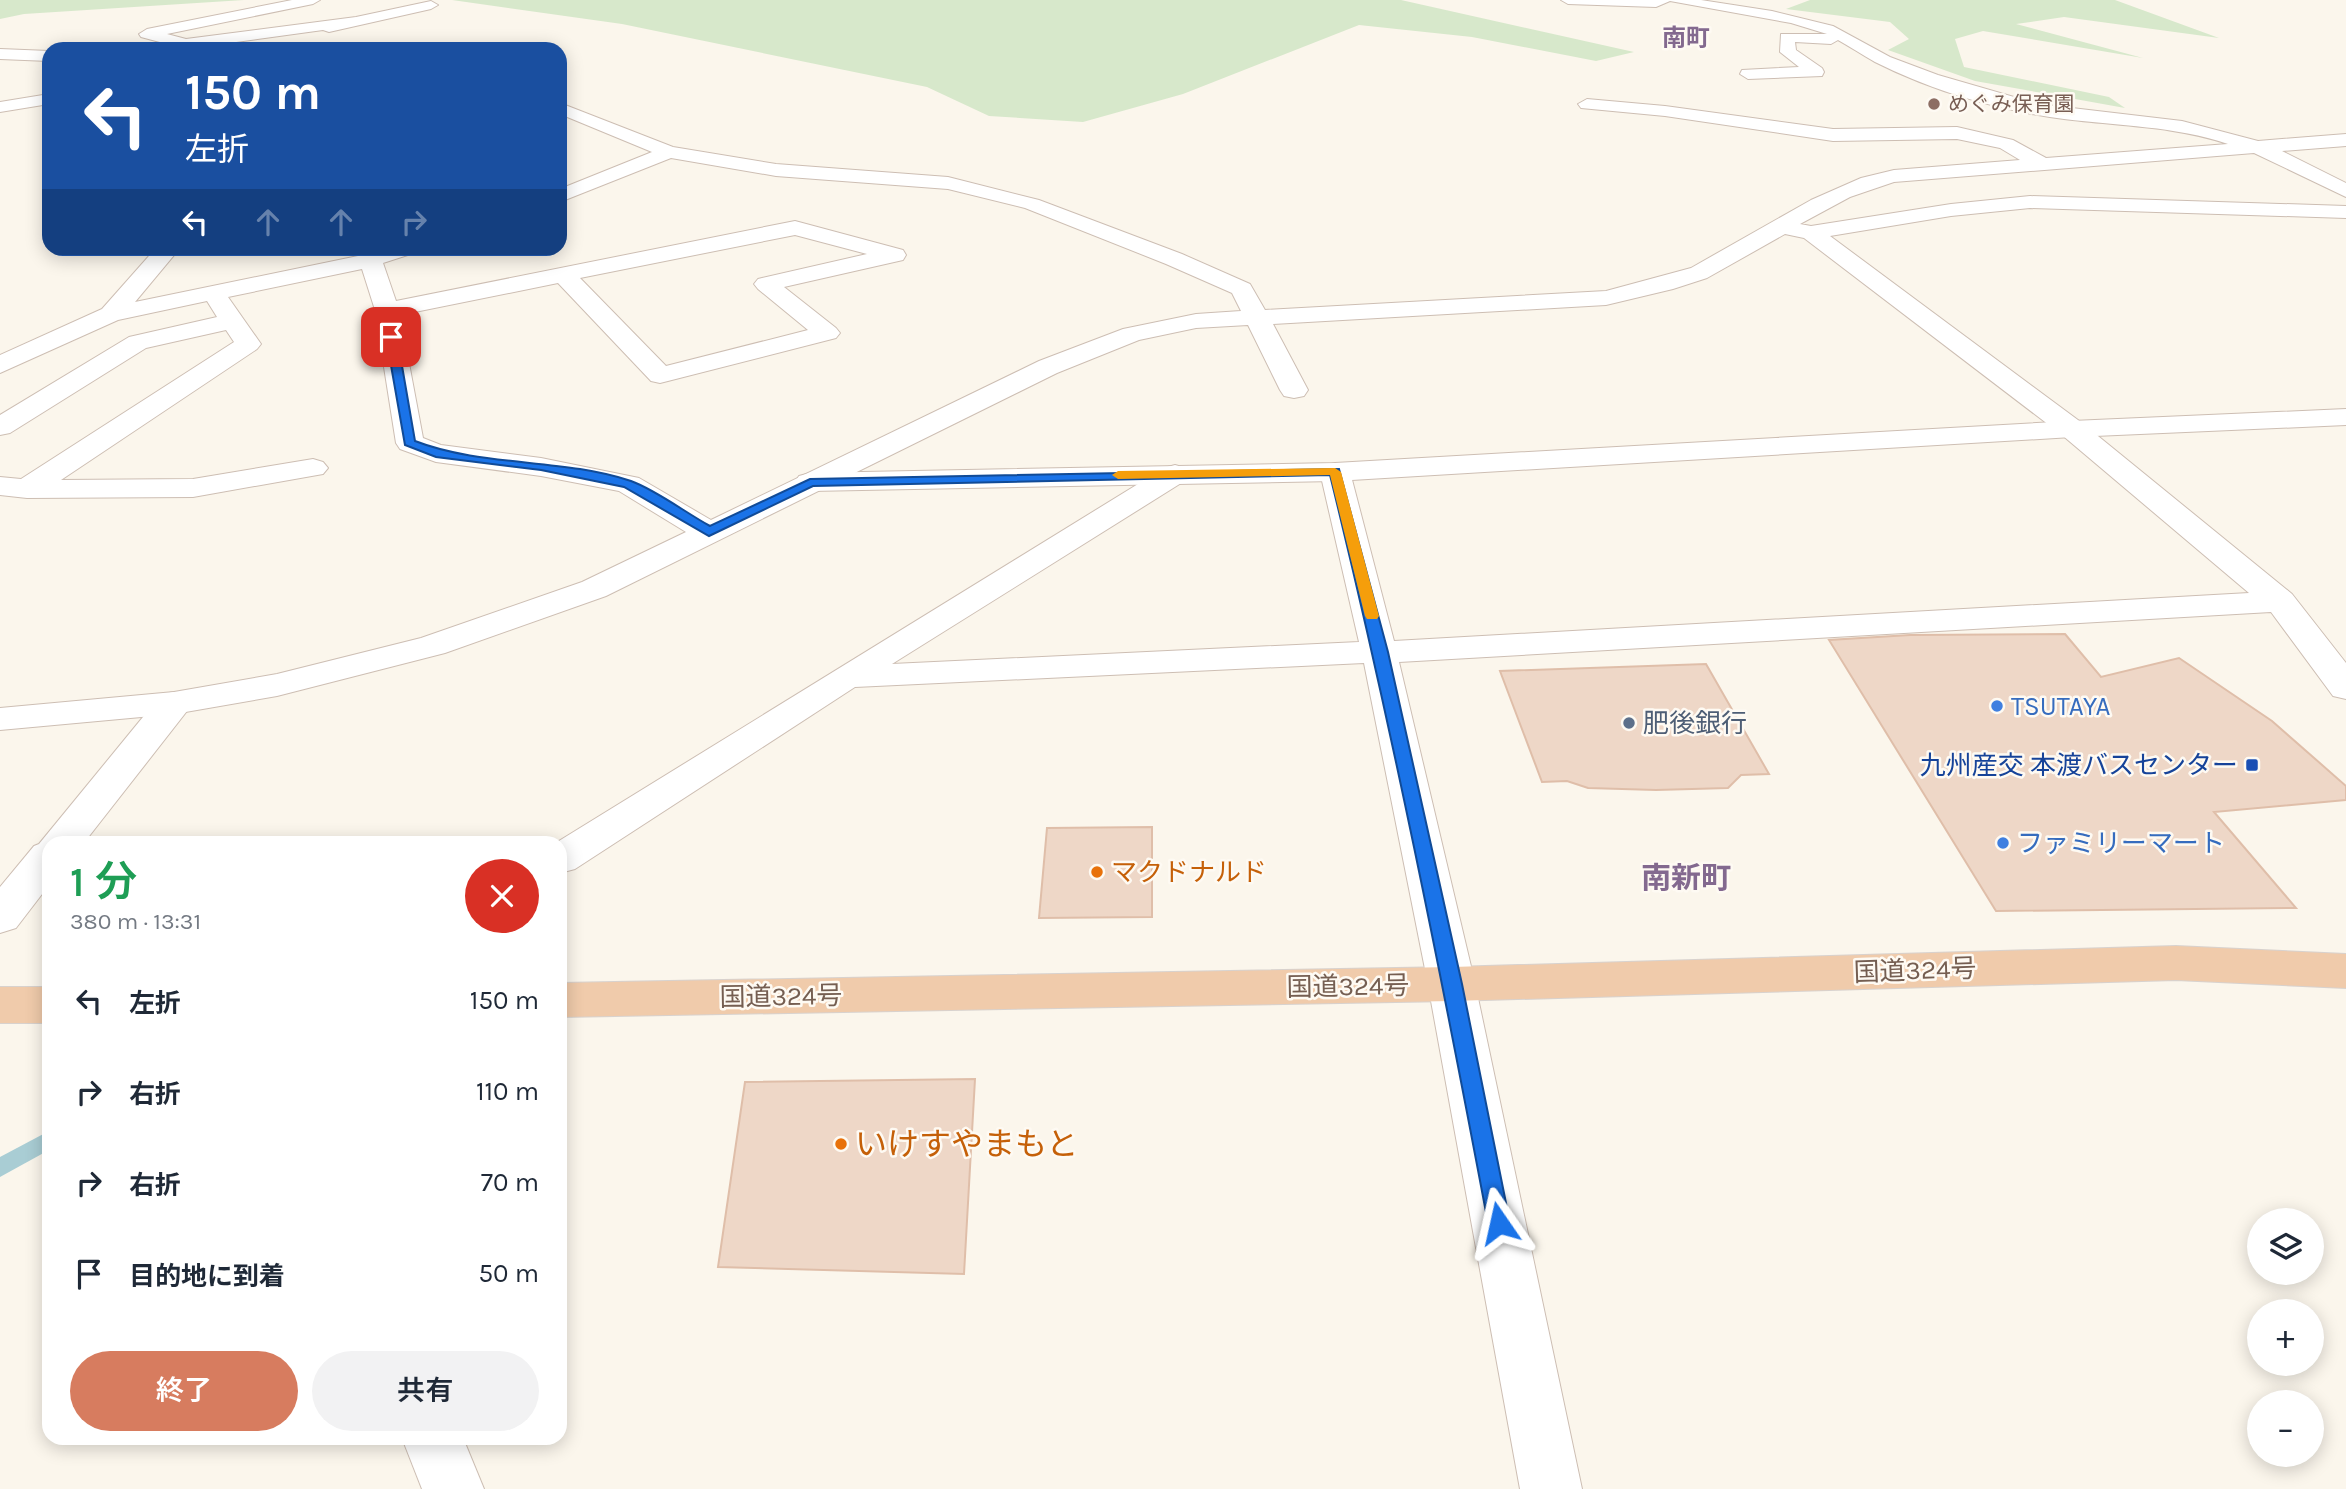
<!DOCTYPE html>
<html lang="ja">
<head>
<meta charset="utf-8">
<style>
  body { margin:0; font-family:Karla,"Noto Sans JP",sans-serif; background:#f2f2f3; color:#1f2937; height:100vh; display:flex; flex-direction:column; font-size:26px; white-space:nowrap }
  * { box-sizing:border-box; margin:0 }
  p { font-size:23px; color:#747a83 }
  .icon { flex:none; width:38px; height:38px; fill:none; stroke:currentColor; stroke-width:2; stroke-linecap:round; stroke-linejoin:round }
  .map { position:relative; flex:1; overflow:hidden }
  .side { position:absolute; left:42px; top:836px; width:525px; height:609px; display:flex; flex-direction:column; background:#fff; border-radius:21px; box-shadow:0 4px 18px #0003 }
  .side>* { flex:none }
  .banner { position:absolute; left:42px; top:42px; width:525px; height:214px; border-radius:21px; box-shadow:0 4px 18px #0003; background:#1a4fa0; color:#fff; overflow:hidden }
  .controls { position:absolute; left:2247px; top:1208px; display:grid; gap:14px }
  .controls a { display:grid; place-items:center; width:77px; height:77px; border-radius:50%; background:#fff; box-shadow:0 4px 18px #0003; font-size:35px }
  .pin { position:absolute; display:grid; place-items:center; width:60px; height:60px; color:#fff; margin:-30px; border-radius:14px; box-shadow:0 4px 10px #0006 }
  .me { position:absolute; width:77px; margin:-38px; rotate:349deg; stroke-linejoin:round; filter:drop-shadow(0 0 5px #0008) }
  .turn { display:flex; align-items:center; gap:24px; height:147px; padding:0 28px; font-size:32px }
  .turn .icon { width:91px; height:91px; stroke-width:2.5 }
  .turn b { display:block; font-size:49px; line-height:60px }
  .lanes { display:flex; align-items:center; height:66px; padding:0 28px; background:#0003; justify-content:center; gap:35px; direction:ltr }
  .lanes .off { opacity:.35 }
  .round { display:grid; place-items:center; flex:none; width:74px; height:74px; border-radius:37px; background:#f2f2f3 }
  .summary { display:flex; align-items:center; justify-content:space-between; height:119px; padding:0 28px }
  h1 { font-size:42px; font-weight:600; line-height:52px; color:#1e9e55 }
  .action { display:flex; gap:14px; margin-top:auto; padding:14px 28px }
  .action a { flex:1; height:80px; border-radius:42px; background:#d77c5f; color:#fff; font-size:28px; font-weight:600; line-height:80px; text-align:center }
  .action a+a { background:#f2f2f3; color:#1f2937 }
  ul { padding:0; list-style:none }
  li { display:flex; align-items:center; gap:21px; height:91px; padding:0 28px }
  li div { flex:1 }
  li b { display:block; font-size:26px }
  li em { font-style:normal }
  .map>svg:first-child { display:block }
</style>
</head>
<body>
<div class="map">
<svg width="2346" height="1489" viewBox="0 0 2346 1489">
  <rect width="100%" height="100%" fill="#fbf6ec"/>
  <g fill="#d7e8cb">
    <path d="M0,0H244L24,14L0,19Z"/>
    <path d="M452,0H1401L1634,52L1596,61L1472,37L1359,25L1183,94L1083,122L989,116L927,87L622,24Z"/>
    <path d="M1810,0H2115L2219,38L2064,17L2016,24L2143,58L1983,31L1955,39L1964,67L2109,97L2125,108L1975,81L1888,50L1909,39L1890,22L1786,9Z"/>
  </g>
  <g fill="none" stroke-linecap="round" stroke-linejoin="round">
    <path fill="#a9cdd4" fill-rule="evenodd" d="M49,1131V1150L0,1177V1157Z"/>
  </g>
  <g fill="#eed7c7" stroke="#dfbea9" stroke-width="2">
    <path d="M2065,634L2101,677L2179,658L2272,721L2346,786V800L2214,812L2296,908L1996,911L1829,640L1910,635Z"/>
    <path d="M1706,664L1769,774L1741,775L1728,788L1656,790L1588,788L1567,781L1542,782L1500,671Z"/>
    <path d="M1152,827V917L1039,918L1047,828Z"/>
    <path d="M975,1079L964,1274L718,1267L745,1082Z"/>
  </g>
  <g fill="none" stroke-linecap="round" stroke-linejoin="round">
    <g stroke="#cdbeb3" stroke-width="2">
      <g id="minor">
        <path d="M292,0H320L313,4L167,34L186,39L356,17L431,1L438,5L431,9L329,32L323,30L186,49L141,37L139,34L147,29Z"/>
        <path d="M1561,0H1701L1772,11L1833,26L1890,57L1938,75L2038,104L2182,121L2258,141L2346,134V146L2282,151L2346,183V197L2254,153L1894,182L1850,197L1800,224L1811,226L1951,204L2030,196L2346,206V218L2030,208L1951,216L1830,236L2082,423L2292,594L2346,663V699L2333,696L2271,612L1399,662L1474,979L1582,1489H1520L1427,979L1364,663L855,687L575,869L560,873V844H554L1164,468L1175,465L1186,468L1190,474L1186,480L892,664L1359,642L1320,472L1324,466L1335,463L1346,466L1350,472L1394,641L2249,593L2062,435L1804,238L1785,234L1707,278L1673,289L1606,305L1273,324L1308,390L1304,396L1294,398L1284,396L1280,390L1248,325L1196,328L1139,340L1057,373L606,596L445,653L277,696L174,714L0,730V708L174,692L277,674L421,638L582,582L686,532L619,491L541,476L436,462L400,449L396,443L375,310L362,269L228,297L261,344L257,349L61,480L193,479L313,459L323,462L328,468L323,474L193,497L27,498L0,495V477L21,479L234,342L226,330L146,348L10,433L0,435V415L129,337L217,317L207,301L118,320L0,373V355L102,309L156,248H180L135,302L358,256L356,248H417L414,253L383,263L396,301L795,221L903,250L906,255L903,260L784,287L836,328L840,333L836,338L660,383L651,381L558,283L400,315L423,438L441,445L541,458L639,478L711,520L1039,361L1123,329L1196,314L1241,311L1232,293L1166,264L1025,208L948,189L776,176L671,158L560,202V189L652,152L560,114V103L673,147L776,164L948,177L1039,200L1182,254L1250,284L1265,310L1606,291L1691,268L1811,200L1861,178L1894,170L2020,160L2000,148L1957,139L1833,141L1665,116L1581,108L1578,104L1587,99L1665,106L1833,129L1957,127L2013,140L2046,158L2228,144C2175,126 2119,126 2064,119C2001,111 1932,91 1875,62C1862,55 1851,47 1838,40L1831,44L1795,42L1796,50L1822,68L1824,72L1822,76L1748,79L1740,74L1742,70L1799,67L1780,52L1781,34H1827L1791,23L1670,1L1656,7L1568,4ZM795,235L867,254L758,279L754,284L758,289L808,330L666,366L580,278Z"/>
        <path d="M0,49L49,51V61L0,59Z"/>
        <path d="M49,94V104L0,112V102Z"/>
        <path d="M402,1438H463L484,1489H422Z"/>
      </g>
    </g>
    <g stroke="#cdbeb3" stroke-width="2">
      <g id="tertiary">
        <path d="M2346,409V425L2072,437L1335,481L810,491L799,488L795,482L799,476L810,473L1335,463L2072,421Z"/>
        <path d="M174,692L187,695L193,703L187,711L83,844H49V885L16,928L0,933V887L34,846L39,844L161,695Z"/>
      </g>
    </g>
    <g stroke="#d8d2ce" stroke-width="2">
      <g id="trunk">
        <path d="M2176,946L2346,954V988L2176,980L1452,1001L560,1017V983L1452,967Z"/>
        <rect x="0" y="987" width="49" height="36"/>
      </g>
    </g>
    <use href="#minor" fill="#fff" fill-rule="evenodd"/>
    <use href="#tertiary" fill="#fff" fill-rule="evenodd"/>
    <use href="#trunk" fill="#f0cbab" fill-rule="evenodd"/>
  </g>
  <path fill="#1a73e8" stroke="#114b97" stroke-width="2" d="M391,334L397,337L415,441C482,467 562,458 631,481C656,490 686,513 710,526L810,479L1339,469L1388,652L1462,984L1510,1223L1507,1230L1499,1233L1491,1230L1488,1223C1441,973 1391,723 1330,475L813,486L709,536L624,487L541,470L436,457L405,445L386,337Z"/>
  <path fill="#f59e0b" d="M1335,468L1341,472L1379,616L1377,619H1367L1365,616L1330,475L1118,479L1112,475L1118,471Z"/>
  <circle fill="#8d6e63" stroke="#fefaf3" stroke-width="2.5" cx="1934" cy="104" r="7"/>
  <g fill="#3f7fe0" stroke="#fefaf3" stroke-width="2.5">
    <circle cx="1997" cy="706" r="7"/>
    <circle cx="2003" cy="843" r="7"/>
  </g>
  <circle fill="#5c6f8a" stroke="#fefaf3" stroke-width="2.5" cx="1629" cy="723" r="7"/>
  <rect fill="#1a4fb4" stroke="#fefaf3" stroke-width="2.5" x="2245" y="758" width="14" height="14" rx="3.5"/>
  <g fill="#e8710a" stroke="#fefaf3" stroke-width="2.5">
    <circle cx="1097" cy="872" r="7"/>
    <circle cx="841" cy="1144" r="7"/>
  </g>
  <g text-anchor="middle" stroke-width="5" stroke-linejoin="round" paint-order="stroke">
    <g font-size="21" fill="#785e54" stroke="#fefaf3" text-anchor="start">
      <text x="1948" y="111">めぐみ保育園</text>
    </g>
    <g font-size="24" font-weight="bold" fill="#83698f" stroke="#fefaf3">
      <text x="1686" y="46">南町</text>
    </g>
    <g font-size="26" fill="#366cbe" stroke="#fefaf3" text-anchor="start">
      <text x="2011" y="715">TSUTAYA</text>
      <text x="2017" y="852">ファミリーマート</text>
    </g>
    <g font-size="26" fill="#4e5e75" stroke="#fefaf3" text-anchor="start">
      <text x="1643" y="732">肥後銀行</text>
    </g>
    <g font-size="26" fill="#164399" stroke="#fefaf3" text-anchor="end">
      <text x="2238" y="774">九州産交 本渡バスセンター</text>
    </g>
    <g font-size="26" fill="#c56008" stroke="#fefaf3" text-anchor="start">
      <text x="1111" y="881">マクドナルド</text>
    </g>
    <g font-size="26" fill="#755e51" stroke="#fefaf3">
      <text transform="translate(1915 970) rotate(-2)" y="9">国道324号</text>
      <text transform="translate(1348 986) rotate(-1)" y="9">国道324号</text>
      <text transform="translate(781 996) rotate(-1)" y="9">国道324号</text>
    </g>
    <g font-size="30" font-weight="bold" fill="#83698f" stroke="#fefaf3">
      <text x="1686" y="888">南新町</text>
    </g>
    <g font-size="32" fill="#c56008" stroke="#fefaf3" text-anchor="start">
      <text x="855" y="1155">いけすやまもと</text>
    </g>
  </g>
</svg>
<div class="controls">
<a><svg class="icon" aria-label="layers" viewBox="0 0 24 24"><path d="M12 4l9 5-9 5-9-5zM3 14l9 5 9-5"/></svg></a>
<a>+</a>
<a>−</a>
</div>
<div class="pin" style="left:391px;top:337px;background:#d93025"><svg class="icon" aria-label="arrive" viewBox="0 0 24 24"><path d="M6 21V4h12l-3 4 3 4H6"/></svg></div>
<svg class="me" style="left:1499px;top:1223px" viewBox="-20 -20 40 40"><path d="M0-17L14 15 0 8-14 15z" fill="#1a73e8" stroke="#fff" stroke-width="4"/></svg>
<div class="banner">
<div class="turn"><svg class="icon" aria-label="left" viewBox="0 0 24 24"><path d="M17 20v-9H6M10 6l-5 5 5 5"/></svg><div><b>150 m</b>左折</div></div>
<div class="lanes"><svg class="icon" aria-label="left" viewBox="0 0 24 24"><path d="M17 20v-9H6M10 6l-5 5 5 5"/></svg><svg class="icon off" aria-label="ahead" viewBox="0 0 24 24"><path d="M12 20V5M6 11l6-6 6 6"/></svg><svg class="icon off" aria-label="ahead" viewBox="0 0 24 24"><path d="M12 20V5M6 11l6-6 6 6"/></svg><svg class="icon off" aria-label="right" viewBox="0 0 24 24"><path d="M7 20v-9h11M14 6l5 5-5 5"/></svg></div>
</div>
<section class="side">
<div class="summary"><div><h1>1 分</h1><p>380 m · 13:31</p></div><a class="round" style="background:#d93025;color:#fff"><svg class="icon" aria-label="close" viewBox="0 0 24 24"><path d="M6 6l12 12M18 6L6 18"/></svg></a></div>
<ul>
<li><svg class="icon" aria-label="left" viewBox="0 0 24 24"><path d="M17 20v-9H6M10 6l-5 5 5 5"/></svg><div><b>左折</b></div><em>150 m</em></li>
<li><svg class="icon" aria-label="right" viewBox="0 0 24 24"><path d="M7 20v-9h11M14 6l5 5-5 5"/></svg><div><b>右折</b></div><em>110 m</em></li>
<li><svg class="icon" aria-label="right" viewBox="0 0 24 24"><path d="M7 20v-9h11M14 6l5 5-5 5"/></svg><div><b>右折</b></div><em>70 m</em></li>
<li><svg class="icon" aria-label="arrive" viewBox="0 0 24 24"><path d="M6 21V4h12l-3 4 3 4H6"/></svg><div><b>目的地に到着</b></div><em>50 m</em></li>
</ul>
<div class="action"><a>終了</a><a>共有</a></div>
</section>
</div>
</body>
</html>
